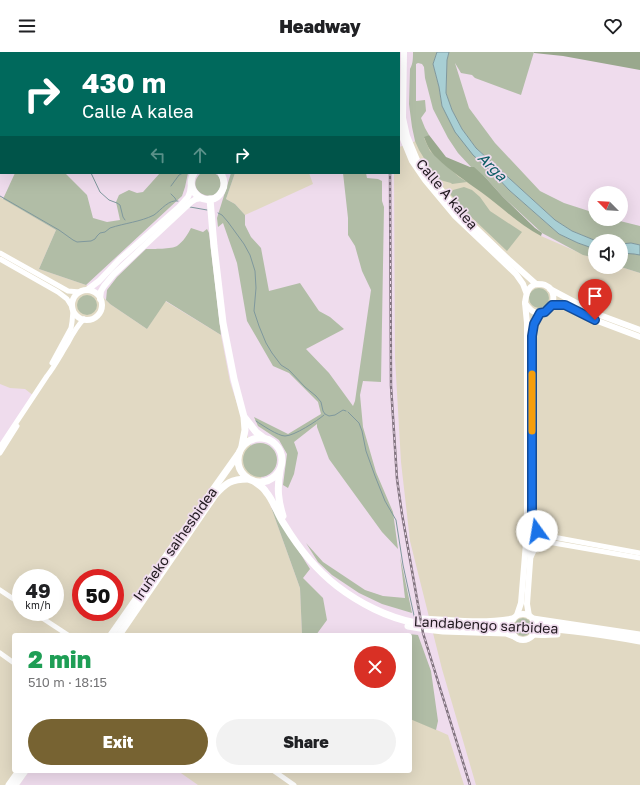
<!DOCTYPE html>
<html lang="en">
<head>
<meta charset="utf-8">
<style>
  body { margin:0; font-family:"Golos Text",sans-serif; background:#f2f2f2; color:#202124; height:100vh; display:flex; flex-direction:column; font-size:15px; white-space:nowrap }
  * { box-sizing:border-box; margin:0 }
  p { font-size:13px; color:#757577 }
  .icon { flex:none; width:22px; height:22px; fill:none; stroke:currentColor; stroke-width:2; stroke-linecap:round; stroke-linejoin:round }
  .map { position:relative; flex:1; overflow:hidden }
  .side { position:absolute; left:12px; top:581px; width:400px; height:140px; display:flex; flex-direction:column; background:#fff; border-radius:4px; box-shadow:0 4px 16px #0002 }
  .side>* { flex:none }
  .banner { position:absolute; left:0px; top:0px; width:400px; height:122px; box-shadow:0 4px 16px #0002; background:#00695c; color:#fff; overflow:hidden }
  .needle { width:26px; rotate:294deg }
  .controls { position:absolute; left:588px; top:134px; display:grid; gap:8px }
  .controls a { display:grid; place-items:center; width:40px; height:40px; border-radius:50%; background:#fff; box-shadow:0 4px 16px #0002; font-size:20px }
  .speed { position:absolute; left:12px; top:517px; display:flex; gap:8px; font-size:20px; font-weight:700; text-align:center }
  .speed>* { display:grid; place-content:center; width:52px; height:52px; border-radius:50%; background:#fff; box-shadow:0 4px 16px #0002; line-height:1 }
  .speed small { font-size:10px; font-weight:400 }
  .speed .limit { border:6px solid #d22; background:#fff; color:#111 }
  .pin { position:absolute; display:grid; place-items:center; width:34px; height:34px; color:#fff; margin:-41px -17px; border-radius:50% 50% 50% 0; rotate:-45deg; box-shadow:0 0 4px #0007 }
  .pin .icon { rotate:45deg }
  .me { position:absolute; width:44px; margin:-22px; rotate:347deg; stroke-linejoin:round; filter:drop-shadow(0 0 3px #0008) }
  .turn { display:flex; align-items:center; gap:14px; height:84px; padding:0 16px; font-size:18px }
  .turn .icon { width:52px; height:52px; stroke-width:2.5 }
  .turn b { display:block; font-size:28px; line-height:34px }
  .lanes { display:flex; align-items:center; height:38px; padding:0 16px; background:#0003; justify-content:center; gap:20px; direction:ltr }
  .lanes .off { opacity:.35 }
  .round { display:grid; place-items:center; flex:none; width:42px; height:42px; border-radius:21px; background:#f2f2f2 }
  .overview { display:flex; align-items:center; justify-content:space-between; height:68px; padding:0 16px }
  h1 { font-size:24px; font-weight:800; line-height:30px; color:#1e9e55 }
  .button { display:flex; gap:8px; margin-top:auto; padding:8px 16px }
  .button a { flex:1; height:46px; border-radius:24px; background:#776332; color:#fff; font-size:16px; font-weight:800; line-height:46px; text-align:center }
  .button a+a { background:#f2f2f2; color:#202124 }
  header { display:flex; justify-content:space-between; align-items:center; height:52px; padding:0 16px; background:#fff; font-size:18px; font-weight:800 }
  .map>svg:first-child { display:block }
</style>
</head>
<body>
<header><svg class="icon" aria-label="menu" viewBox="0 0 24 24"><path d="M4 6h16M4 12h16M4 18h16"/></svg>Headway<svg class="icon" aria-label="heart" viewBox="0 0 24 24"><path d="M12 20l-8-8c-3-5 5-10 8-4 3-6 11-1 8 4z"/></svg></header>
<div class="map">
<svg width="640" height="733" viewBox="0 0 640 733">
  <rect width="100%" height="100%" fill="#efdced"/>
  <g fill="#e1d9c3" fill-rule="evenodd">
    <path d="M424,85L437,107L541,184L587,204L595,207V215H621L640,221V733H476L442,617L410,489L401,410L395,306L394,121H399V95L409,92Z"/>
    <path d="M235,121H309L313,132L245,163L235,152L226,147Z"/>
    <path d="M0,145L56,178L39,217L86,233L98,240L110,252L147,277L165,249L221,283L230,330L271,455L300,536L302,583H14V719H29L19,733H0V396L34,344L25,337L10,336L0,332ZM21,526H55V560H21ZM81,526H115V560H81Z"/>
    <path d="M410,666L448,683L464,733H198L178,719H410Z"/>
  </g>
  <g fill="#b1bda6">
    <path d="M413,0H437L433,12L439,35L442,54L496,124L509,138L559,182L578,191L595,197V206L583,203L542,181L503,145L485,125L471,115L458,101L448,86L433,57L425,26L424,15L422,12L418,11L416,12V49L425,48L426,59L421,66L425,76L429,83L424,86L430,99L459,125L467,130L452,132L451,131L440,128L430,116L419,98L415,89L412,75L409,52L410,17C413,12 413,6 413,0Z"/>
    <path d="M449,0H534L521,43L475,26L472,23L461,21L455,11L469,56L495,91L540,139L564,151L595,161V167H612L640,174V193L631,191L621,192V189L594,188L572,179L555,168L476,96L462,77L452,58L446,41L447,8Z"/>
    <path d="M15,121H65L87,143L93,166L107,170L120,168L116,150L119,143L129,138L137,141L143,140L160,121H188L185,135L182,144L86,233L39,217L56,178L3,147Z"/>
    <path d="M201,121C208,121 217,119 220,127C221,130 221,133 220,136C213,154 183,137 201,121Z"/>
    <path d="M231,121H235L226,147L235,152L245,163V173L251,185L261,196L269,239L300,231L319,259L330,265L344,277L306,297L329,321L353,354L355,349L371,238L362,219L355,194L348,183V166L343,121H366L367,126L378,127L382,129V149L384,155L381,330L363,329L360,343L363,375L376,420L393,460L398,497L382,480L329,407L317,375V372L294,390L298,401L294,422L288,436L283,433L287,402L279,388L258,374L254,365L288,382L321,362L318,350L289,321L273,314L247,269L237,211L223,171L218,175L217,166Z"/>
    <path d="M464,135L472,138L480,145L490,159L522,180L507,199L466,160L450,142L453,138Z"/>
    <path d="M191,176L203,180L207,177L209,181L221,283L166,249L147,277L110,252L106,248L107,238L117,225L146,197C153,197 172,197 177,194C183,190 188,182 191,176Z"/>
    <path d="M621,201L634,202L640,203V221L621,215Z"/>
    <circle cx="539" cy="246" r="10"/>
    <circle cx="87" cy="253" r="10"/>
    <circle cx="260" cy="408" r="17"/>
    <path d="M271,455L310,517L303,526L323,546L327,568L316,583H302L300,536Z"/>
    <path d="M306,491L323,510L365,538L383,544L405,546L400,504L412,561L382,552L359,541L332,523L318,510Z"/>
    <circle cx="523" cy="575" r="9"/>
    <path d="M409,582L418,583L431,619L438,669L436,678L410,667V583H409Z"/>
  </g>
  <g fill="#99a88d">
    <path d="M534,0H640V18L563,4L534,1Z"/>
    <path d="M429,83L446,105L470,115H474L485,125L503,145L535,176L542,181L541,184C519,173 501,154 481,140C466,129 450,119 437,106C430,100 427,93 424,85Z"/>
  </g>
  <g fill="#a8cfd4" stroke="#7f989d">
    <path d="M437,0H449L447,8L446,41L452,58L462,77L476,96L555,168L572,179L594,188L597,189H595V197L578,191L559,182L509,138L496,124L473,103L455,80L442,54L439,35L433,12Z"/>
    <path d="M631,191L640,193V203L634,202L621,201V192Z"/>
  </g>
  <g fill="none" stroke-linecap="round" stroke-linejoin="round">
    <g stroke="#7f989d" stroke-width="1">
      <path d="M190,0L191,1"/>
      <path d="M91,121L100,140L109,148L117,151L120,153L123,165L125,168"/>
      <path d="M171,134L179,123L183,121"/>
      <path d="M171,142L175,146L176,148"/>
      <path d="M0,144L59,178L73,188L77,190L91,189L95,187L97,184L100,181L105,180L110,176C125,171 140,170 154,163C161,158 169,147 178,149"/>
      <path d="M190,155L207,158"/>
      <path d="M218,161L222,163L228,170L244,192L250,203L255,219L256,236L254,259L259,274L266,291L272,301L281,313L289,318L305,335L316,344L321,350L323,359L325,362L329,364L335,363L343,358L346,359"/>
      <path d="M348,360L359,371L362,379L366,399L375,424L385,449L396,468L403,513L415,568"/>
      <path d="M256,369C262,373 278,384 285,384C294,384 317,369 324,363"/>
    </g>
    <g stroke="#fff" stroke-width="5">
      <path d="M350,1L351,0"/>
      <path d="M0,201L68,239L80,240"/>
      <path d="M0,207L58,240L67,247L72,255"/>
      <path d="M52,311L71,276L72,270L73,259"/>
      <path d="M0,395L47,324C55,314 61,302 68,291C72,283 77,274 84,267"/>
      <path d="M0,401L17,374"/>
      <path d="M537,475L543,480L553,485L640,501"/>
      <path d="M534,482L538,486L548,490L640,506"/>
      <path d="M531,505C534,498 540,491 548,490"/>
      <path d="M0,538L21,552"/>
      <path d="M33,560L68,583"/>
      <path d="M0,601L14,611"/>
      <path d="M274,719L294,733"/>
    </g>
    <g stroke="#fff" stroke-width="6">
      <path d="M404,0L403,66L407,84L417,108L460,161L508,207L536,232"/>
      <path d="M399,65L403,87L412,109L425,128L455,164L516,222L523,232L526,240"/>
      <path d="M536,232C538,232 543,232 545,233C566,242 543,279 525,251C526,243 527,235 536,232Z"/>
      <path d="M550,237L597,262L640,278"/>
      <path d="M87,238L99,229L119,208L179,155L188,145L190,140L191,132"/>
      <circle cx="87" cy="253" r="15"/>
      <path d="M100,247L101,239L104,234L114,222L191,150L196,147L202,146"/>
      <path d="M525,251L527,271V475"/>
      <path d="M552,253H565L595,268L640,285"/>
      <circle cx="532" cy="477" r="5"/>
      <path d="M536,473L533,468V462L532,284L534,272L540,261"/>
      <circle cx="523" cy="575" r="13"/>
      <path d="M517,563L521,551L527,479"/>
      <path d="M529,564L527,552L532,482"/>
    </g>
    <g stroke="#fff" stroke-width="7">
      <path d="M195,0V1"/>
      <path d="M194,121C182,141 211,159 222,139C226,133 224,127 221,121"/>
      <path d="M210,147L214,194L223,271L234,327L244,365L245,378L242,394"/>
      <path d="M245,366L256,380L264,386"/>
      <circle cx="260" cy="408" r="22"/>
      <path d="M280,419C277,436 278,448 283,464"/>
      <path d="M255,430C259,433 264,436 266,440C274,449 277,462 284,472C298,495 315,517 337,534C359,551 388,566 416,571C457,578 499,574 541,576C574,578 607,583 640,589"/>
      <path d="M423,567C452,569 485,572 513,567"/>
      <path d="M533,567L640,583"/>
      <path d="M408,574L426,577L443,579L506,581L514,584"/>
      <path d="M533,582C541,583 549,582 557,582"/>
      <path d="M111,583L171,497L239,401"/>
      <path d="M119,583L215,443C226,431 231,427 248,427"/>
      <path d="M9,733L19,719"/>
      <path d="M15,733L25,719"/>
    </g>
    <g stroke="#80737e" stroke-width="2.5">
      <g id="rail">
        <path d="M390,0V1"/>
        <path d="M390,121L391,334L397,427L402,462L423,581L470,733"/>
      </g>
    </g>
    <use href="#rail" stroke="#efdced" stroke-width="1" stroke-dasharray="3" stroke-linecap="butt"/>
  </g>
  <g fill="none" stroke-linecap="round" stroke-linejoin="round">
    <g stroke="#114b97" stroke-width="10">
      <path id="route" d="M537,479C537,474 533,468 532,462V284L534,272L540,261L545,260L552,253H565L595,268"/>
    </g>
    <use href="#route" stroke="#1a73e8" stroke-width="7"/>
    <path stroke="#f59e0b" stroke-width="7" d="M532,322V379"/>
  </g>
  <g text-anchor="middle" stroke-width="3.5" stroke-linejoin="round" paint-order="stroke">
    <g font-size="14" fill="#1f181e" stroke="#efdced">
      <text transform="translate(447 142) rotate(50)" y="5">Calle A kalea</text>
      <text transform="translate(175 492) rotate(-55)" y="5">Iruñeko saihesbidea</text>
      <text transform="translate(486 573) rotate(3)" y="5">Landabengo sarbidea</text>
    </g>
    <g font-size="15" font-style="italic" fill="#0b5d64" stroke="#efdced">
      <text transform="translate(492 115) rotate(45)" y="5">Arga</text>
    </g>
  </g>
</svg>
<div class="controls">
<a><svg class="needle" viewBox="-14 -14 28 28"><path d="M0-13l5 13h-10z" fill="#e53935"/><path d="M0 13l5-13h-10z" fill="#757577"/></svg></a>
<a><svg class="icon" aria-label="sound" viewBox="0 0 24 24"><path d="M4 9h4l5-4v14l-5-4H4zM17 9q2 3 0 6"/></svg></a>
</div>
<div class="speed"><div>49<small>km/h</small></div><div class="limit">50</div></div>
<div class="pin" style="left:595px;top:268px;background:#d93025"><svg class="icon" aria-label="arrive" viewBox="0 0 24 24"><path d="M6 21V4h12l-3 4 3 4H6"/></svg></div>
<svg class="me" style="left:537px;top:479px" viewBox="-20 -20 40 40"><circle r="19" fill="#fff"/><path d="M0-13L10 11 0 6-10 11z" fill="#1a73e8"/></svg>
<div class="banner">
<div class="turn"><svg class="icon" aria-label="right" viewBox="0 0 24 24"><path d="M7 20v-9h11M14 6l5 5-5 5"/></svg><div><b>430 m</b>Calle A kalea</div></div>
<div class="lanes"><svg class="icon off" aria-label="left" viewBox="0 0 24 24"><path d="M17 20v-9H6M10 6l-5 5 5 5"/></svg><svg class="icon off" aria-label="ahead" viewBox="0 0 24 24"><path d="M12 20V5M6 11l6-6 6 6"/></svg><svg class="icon" aria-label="right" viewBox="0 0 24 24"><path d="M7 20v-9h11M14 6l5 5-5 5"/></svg></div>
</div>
<section class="side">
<div class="overview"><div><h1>2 min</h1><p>510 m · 18:15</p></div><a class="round" style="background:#d93025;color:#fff"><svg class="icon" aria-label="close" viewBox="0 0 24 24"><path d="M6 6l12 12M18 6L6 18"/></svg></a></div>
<div class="button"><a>Exit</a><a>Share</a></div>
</section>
</div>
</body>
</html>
